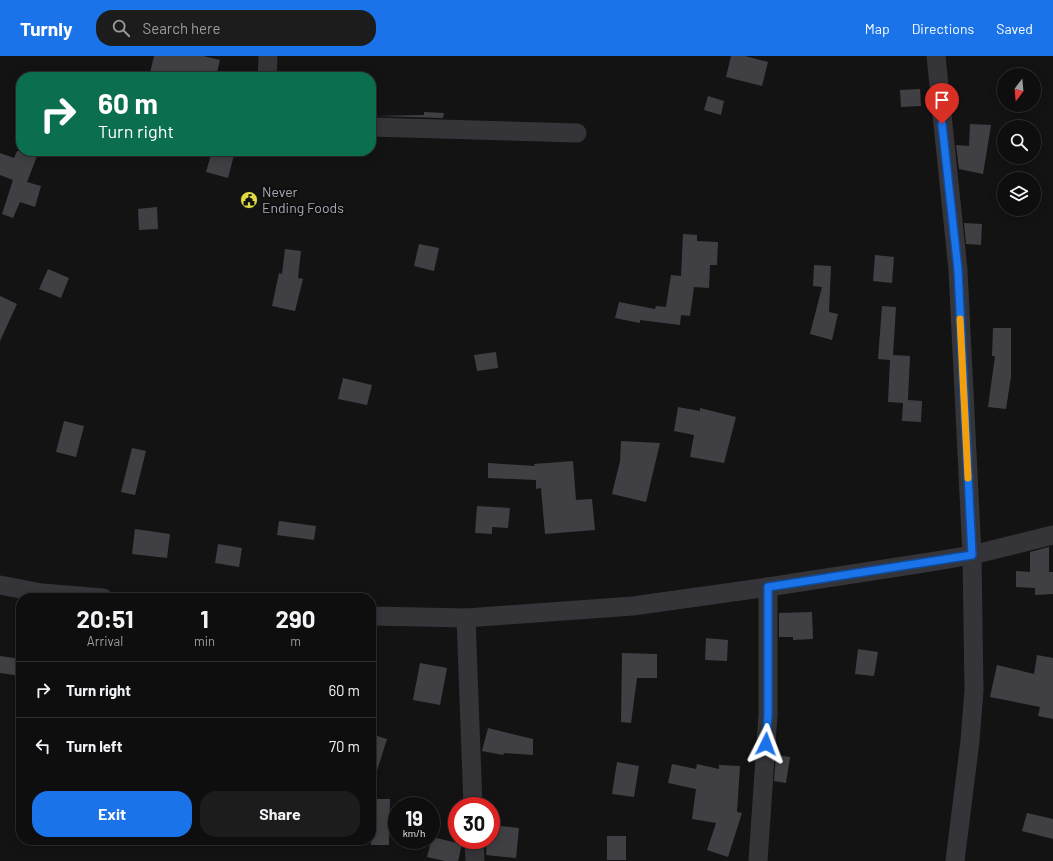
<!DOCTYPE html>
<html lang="en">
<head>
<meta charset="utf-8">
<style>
  body { margin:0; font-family:Barlow,sans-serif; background:#1c1c1d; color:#f1f3f6; height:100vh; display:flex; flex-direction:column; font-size:15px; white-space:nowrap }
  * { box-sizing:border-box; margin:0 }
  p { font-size:13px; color:#9b9c9e }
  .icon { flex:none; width:22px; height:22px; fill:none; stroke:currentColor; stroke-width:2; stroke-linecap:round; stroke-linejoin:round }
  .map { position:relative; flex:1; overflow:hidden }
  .panel { position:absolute; left:16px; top:537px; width:360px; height:252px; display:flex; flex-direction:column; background:#0e0e0f; border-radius:16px; box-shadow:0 2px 10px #0003,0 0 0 1px #2e2e2f }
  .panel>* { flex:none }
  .banner { position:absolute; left:16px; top:16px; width:360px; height:84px; border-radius:16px; box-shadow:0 2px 10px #0003,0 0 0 1px #2e2e2f; background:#0b6e4f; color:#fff; overflow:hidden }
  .needle { width:26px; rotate:196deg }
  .fabs { position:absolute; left:997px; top:12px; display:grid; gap:8px }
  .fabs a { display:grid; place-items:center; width:44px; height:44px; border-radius:50%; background:#0e0e0f; box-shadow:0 2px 10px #0003,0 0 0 1px #2e2e2f; font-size:20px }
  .speed { position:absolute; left:388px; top:741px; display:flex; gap:8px; font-size:20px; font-weight:700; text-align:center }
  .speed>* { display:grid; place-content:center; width:52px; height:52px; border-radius:50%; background:#0e0e0f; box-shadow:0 2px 10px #0003,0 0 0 1px #2e2e2f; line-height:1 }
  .speed small { font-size:10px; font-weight:400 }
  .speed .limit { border:6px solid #d22; background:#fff; color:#111 }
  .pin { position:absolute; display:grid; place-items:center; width:34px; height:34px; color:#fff; margin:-41px -17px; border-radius:50% 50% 50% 0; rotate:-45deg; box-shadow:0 0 4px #0007 }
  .pin .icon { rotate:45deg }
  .me { position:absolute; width:44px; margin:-22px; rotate:3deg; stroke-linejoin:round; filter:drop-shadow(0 0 3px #0008) }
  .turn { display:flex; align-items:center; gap:14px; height:84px; padding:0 16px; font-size:18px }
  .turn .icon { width:52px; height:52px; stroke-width:2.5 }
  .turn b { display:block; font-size:28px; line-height:34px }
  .eta { display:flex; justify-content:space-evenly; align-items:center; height:68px; text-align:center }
  .eta b { font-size:24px; font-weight:700; line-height:28px }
  .button { display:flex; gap:8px; margin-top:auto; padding:8px 16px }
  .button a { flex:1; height:46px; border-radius:16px; background:#1a73e8; color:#fff; font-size:16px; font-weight:700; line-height:46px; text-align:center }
  .button a+a { background:#1c1c1d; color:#f1f3f6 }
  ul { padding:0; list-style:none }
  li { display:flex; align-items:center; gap:12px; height:56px; padding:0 16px; border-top:1px solid #2e2e2f }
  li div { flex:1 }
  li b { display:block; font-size:15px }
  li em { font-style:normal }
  header { display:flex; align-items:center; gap:24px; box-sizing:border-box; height:56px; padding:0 20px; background:#1a73e8; color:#fff }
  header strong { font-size:19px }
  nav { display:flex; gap:22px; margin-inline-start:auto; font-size:14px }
  .search { width:280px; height:36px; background:#1c1c1d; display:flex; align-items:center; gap:10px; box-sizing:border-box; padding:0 14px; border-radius:16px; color:#9b9c9e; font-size:15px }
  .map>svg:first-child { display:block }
</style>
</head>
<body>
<header>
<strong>Turnly</strong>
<div class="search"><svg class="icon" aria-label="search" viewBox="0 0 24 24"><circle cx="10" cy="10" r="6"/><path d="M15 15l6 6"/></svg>Search here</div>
<nav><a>Map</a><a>Directions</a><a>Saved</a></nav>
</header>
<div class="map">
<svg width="1053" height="805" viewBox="0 0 1053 805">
  <rect width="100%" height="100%" fill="#131314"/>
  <g fill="#404044">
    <path d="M154,0H203L220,4L216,21H187L166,16L165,21H149Z"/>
    <path d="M731,0H745L768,6L762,30L726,21Z"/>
    <path d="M920,33L921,50L901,51L900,34Z"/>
    <path d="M708,40L724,45L721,59L704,54Z"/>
    <path d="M424,56L444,57L443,62L374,60L424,59Z"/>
    <path d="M970,68L991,69L983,118L959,113L956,89L969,90Z"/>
    <path d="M17,95H39L27,126L41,130L35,151L20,146L13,162L2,158L13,124L0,119V97L14,102Z"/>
    <path d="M212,95H235L228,122L206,116Z"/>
    <path d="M157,151L158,173L139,174L138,153Z"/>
    <path d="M964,167L982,168L981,189L966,188Z"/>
    <path d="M683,178L697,179V185L718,186L717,209H710L709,232L694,231L690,260L681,259L680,269L640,264V267L615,262L619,246L655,253L656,250L666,251L671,219L681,220Z"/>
    <path d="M419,188L439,192L434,215L414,210Z"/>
    <path d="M285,193L301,195L298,222L303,223L295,255L272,250L279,217L282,218Z"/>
    <path d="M875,199L894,201L892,227L873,225Z"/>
    <path d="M814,209L831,210L829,256L838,258L832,284L810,278L822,231L813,230Z"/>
    <path d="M48,213L69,222L61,242L39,233Z"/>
    <path d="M0,240L17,248L0,285Z"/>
    <path d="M882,250L896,251L893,299L910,300L908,344L922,345L921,366L902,365L903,347L888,346L890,304L878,303Z"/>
    <path d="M993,272H1011V321L1006,353L988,351L995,300H992Z"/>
    <path d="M496,296L498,312L477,315L474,299Z"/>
    <path d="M343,322L372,329L367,349L338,343Z"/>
    <path d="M678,351L700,355V352L736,361L724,407L690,401L694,379L674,375Z"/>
    <path d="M64,365L84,370L76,401L56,396Z"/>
    <path d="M621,385L660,387L646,446L612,438L620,405Z"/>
    <path d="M132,392L146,395L135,439L121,436Z"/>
    <path d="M573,405L576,444L592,443L595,474L545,478L541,432L536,433V424L488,422V407L535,410L534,408Z"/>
    <path d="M477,450L510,452L508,472L492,471V478L475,477Z"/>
    <path d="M279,465L316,470L314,484L277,479Z"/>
    <path d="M135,473L170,478L167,502L132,498Z"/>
    <path d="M218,488L242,492L239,511L215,507Z"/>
    <path d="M1049,491V516H1053V538L1035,539V532L1016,531V515L1030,516V496Z"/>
    <path d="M812,556L813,583L793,584V581H779V557Z"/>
    <path d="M706,582L728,584L727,605L705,604Z"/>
    <path d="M858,593L878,596L874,620L855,618Z"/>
    <path d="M622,597L657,598V622H637L631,667L621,666Z"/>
    <path d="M1037,599L1053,602V663L1038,660L1040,651L990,641L997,609L1034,618Z"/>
    <path d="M0,600L21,603V620L0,617Z"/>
    <path d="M420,607L447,612L440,649L413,644Z"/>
    <path d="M488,672L533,683V699L504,697L503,699L482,695Z"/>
    <path d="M371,678L387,683L374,724L371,723Z"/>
    <path d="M776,699L790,701L786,727L774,725Z"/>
    <path d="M617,706L639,710L634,741L612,738Z"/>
    <path d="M672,708L696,713L697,708L719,713V709L740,710L737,756L742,757L728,801L707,794L716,767L692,763L696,733L668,727Z"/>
    <path d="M371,743H390L389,789H371Z"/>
    <path d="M1027,757L1053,763V783L1022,775Z"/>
    <path d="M491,769L519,772L516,802L486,799L487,784H491Z"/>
    <rect x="607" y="780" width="19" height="24"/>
    <path d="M432,781L462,788L458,805H445L427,801Z"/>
  </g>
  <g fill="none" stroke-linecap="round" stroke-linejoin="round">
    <g stroke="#353439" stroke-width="19">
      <path d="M936,0L958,214L972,499L974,634L970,685L955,805"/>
      <path d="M267,21L268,0"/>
      <path d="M371,71L577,77"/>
      <path d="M0,529L42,537L103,542"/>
      <path d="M371,560L466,562L633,550L768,531L930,506L972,499L1053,479"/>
      <path d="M466,562L473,750"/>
      <path d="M474,784L475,805"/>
      <path d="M758,805L768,658V531"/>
    </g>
  </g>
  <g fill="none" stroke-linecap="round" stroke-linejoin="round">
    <g stroke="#114b97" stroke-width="10">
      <path id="route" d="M766,688L768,658V531L972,499L958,214L942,68"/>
    </g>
    <use href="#route" stroke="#1a73e8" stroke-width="7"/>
    <path stroke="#f59e0b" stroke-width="7" d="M960,263L968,422"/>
  </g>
  <defs>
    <g id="civic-disc" transform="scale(0.9)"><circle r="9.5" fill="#dfdb41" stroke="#0e0e0f"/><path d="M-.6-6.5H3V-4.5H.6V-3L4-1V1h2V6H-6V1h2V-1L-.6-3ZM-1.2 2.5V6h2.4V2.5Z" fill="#111"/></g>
  </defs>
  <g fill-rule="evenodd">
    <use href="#civic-disc" x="249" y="144"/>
  </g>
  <g text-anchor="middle" stroke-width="4" stroke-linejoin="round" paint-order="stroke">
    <g font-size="14" fill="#a6a6b3" stroke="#0e0e0f" text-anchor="start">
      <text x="262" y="141">Never<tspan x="262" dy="16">Ending Foods</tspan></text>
    </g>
  </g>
</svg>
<div class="fabs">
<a><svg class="needle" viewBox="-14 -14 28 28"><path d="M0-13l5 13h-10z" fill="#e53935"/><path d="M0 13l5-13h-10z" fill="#9b9c9e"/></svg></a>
<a><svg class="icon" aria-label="search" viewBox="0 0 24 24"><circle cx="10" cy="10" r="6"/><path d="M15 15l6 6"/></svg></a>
<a><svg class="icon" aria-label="layers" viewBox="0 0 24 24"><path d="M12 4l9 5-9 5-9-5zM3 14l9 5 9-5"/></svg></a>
</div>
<div class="speed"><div>19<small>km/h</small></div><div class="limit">30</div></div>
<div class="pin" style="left:942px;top:68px;background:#d93025"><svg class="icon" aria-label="arrive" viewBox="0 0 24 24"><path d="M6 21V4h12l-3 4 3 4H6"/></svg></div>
<svg class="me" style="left:766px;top:688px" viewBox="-20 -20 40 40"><path d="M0-17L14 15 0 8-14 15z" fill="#1a73e8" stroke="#fff" stroke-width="4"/></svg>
<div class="banner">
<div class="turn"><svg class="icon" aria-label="right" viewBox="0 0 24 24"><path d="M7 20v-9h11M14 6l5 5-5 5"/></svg><div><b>60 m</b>Turn right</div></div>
</div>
<section class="panel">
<div class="eta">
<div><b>20:51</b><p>Arrival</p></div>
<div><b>1</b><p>min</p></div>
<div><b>290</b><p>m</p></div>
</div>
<ul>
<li><svg class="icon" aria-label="right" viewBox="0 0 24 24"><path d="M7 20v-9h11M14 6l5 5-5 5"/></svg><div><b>Turn right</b></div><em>60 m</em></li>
<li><svg class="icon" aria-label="left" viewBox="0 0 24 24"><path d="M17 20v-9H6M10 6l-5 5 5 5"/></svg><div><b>Turn left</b></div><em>70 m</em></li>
</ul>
<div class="button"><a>Exit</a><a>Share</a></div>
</section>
</div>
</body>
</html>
